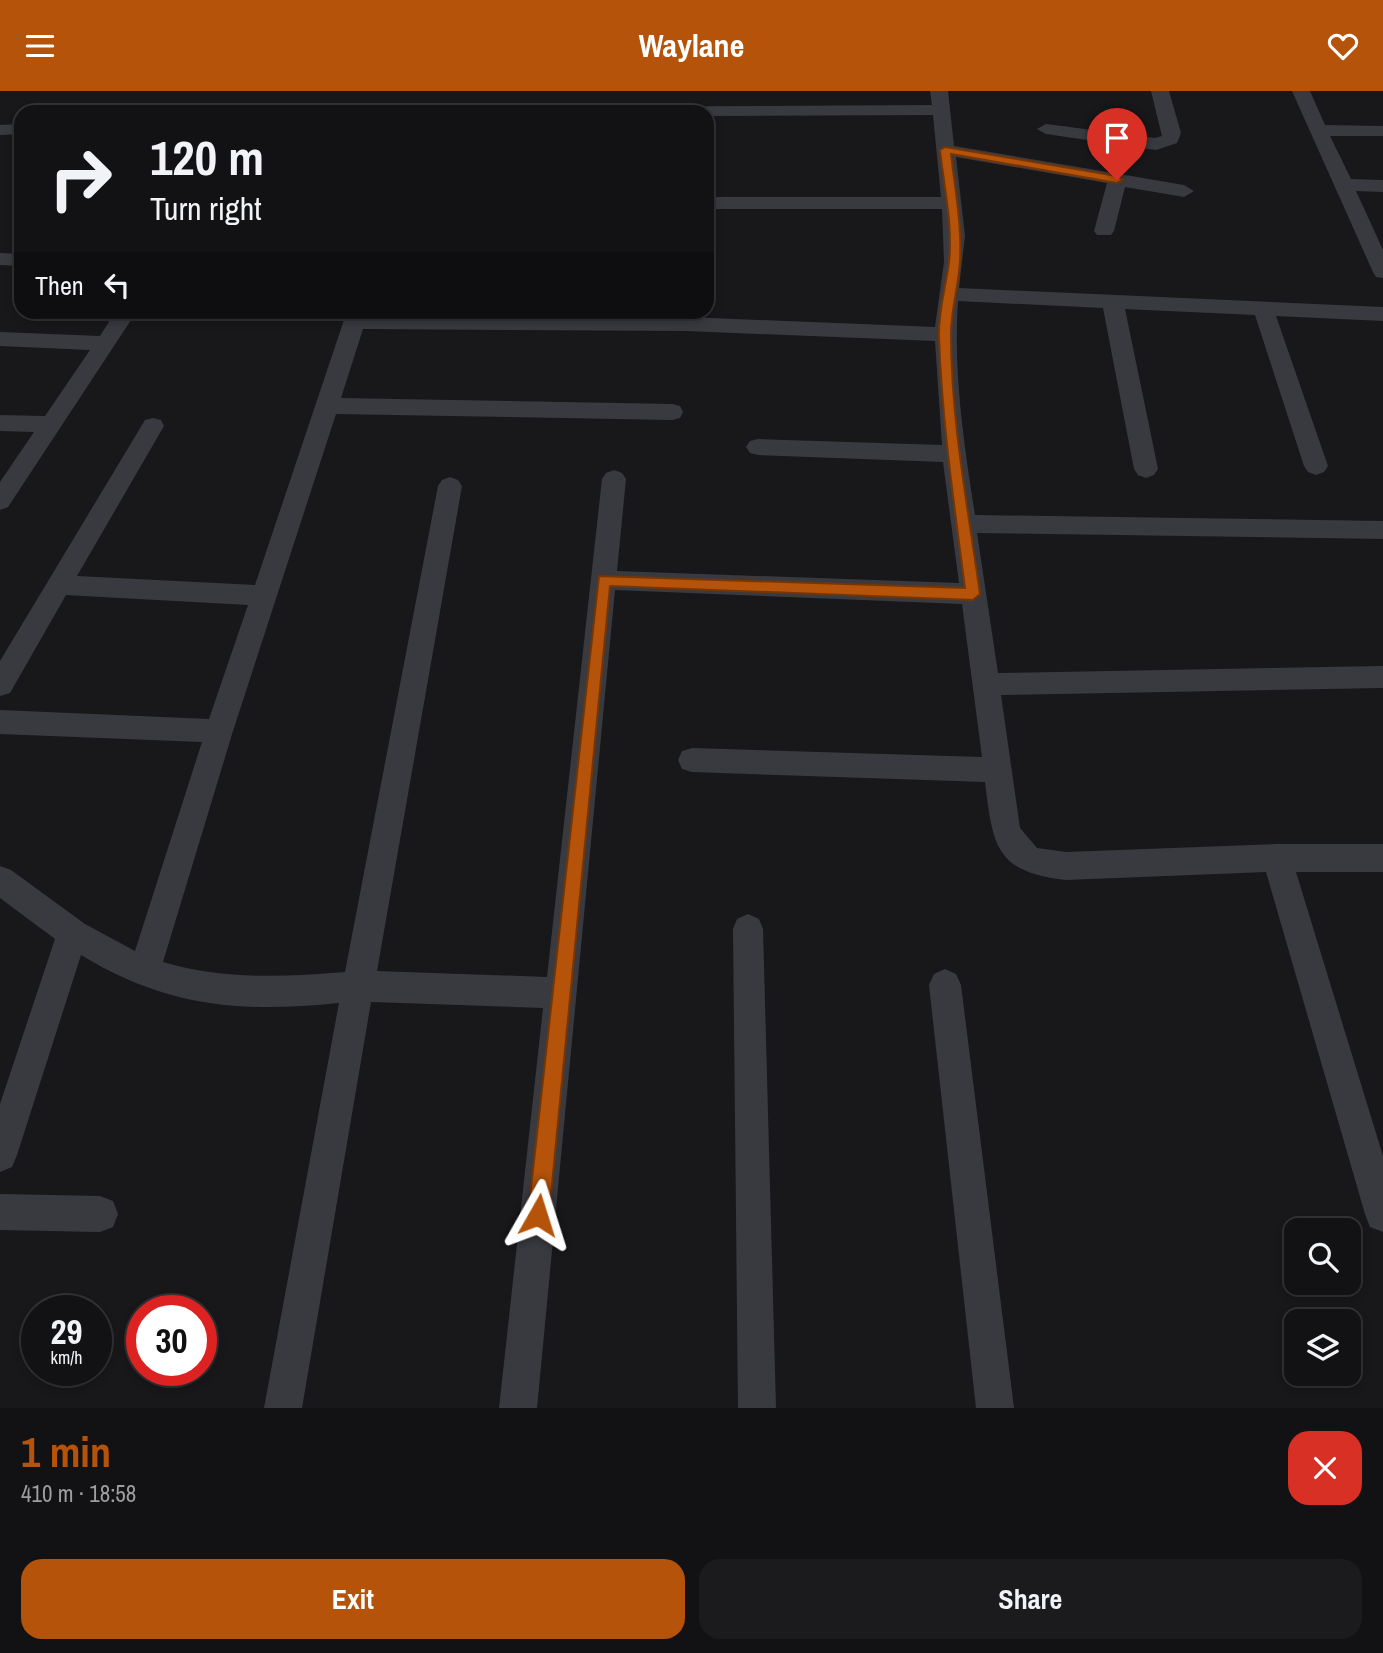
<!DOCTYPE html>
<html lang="en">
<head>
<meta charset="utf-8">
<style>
  body { margin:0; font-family:"Archivo Narrow",sans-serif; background:#1b1b1d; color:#f1f3f6; height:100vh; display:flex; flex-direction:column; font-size:26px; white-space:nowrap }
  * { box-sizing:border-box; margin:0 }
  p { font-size:23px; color:#9c9ea0 }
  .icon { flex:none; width:38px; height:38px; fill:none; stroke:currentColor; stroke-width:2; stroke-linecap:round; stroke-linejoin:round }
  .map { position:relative; height:1317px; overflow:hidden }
  .details { display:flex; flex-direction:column; background:#121214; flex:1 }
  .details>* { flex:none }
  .guide { position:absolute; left:14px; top:14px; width:700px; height:214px; border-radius:21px; box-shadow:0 4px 10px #0003,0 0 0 2px #313234; background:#121214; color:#f1f3f6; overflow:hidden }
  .controls { position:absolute; left:1284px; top:1127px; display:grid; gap:14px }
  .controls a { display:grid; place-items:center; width:77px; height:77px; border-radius:14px; background:#121214; box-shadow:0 4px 10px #0003,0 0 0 2px #313234; font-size:35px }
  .speed { position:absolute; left:21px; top:1204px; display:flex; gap:14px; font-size:35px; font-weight:700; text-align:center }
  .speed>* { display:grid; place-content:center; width:91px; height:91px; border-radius:50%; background:#121214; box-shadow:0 4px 10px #0003,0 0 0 2px #313234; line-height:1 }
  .speed small { font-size:18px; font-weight:400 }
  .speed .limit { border:10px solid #d22; background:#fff; color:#111 }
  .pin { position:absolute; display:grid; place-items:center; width:60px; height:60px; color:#fff; margin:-72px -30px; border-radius:50% 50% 50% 0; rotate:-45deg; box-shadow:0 0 7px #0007 }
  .pin .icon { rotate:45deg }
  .me { position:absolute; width:77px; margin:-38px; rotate:6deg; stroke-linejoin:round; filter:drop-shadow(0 0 5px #0008) }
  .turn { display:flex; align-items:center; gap:24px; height:147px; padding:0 21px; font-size:32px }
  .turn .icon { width:91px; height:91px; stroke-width:2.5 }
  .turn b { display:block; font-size:49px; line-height:60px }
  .then { display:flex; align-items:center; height:66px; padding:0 21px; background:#0003; gap:14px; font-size:26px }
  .round { display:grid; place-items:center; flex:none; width:74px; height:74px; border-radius:21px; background:#1b1b1d }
  .head { display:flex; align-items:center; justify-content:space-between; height:119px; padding:0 21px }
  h1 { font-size:42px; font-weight:700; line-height:52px; color:#b45309 }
  .action { display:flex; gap:14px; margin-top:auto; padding:14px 21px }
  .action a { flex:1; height:80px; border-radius:21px; background:#b45309; color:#fff; font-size:28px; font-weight:700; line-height:80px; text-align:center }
  .action a+a { background:#1b1b1d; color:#f1f3f6 }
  header { display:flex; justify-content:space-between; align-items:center; height:91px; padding:0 21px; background:#b45309; color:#fff; font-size:32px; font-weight:700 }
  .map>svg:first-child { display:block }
</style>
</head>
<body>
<header><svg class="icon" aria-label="menu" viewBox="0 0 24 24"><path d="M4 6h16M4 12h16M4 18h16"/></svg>Waylane<svg class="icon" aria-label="heart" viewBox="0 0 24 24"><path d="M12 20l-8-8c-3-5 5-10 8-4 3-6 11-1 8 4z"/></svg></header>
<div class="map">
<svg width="1383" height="1317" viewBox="0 0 1383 1317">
  <rect width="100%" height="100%" fill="#18181b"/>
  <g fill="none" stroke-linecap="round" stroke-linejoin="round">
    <g fill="#393a40" fill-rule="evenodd">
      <path d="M930,0H948L954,55L1184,94L1194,100L1184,106L1125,96L1114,140L1111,144H1097L1094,140L1107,92L956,66L965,145L959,197L1383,216V230L1276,225L1328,375L1324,381L1316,384L1308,381L1304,375L1255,224L1125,218L1158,378L1154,384L1146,387L1138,384L1134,378L1103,217L958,210C953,281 964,354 975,424L1383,430V448L977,442L998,582L1383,575V597L1001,604L1020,737L1037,757L1066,761L1277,753H1383V781H1296L1383,1065V1141L1370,1136L1365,1123L1266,781L1066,789C995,781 993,755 985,691L692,681L682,678L678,669L682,660L692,657L982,666L962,513L615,499L537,1317H499L543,917L371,911L302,1317H264L339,912C239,922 167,916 81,864L17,1064L12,1076L0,1081V1013L55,848L0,807V775L11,779L85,833L135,860L202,651L0,643V619L209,628L248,514L66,504L10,602L0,605V570L145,329L153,327L161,329L164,335L77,485L255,494L347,220H368L367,224L686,226L935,236L944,171L942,118H707V106H941L933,24L707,25V21H390L393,17L932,14ZM363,238L686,240L935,250L942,354L758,348L750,350L746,356L750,362L758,364L943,371L959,492L617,480L626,388L622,382L614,379L606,382L602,388L547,886L377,880L462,395L458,389L450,386L442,389L438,395L345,881C282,886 224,889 163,871L233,640L336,323L672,329L680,327L683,321L680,315L672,313L341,307Z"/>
      <path d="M1151,0H1169L1181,42L1177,52L1156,59L1046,43L1037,38L1046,33L1155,47L1162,45Z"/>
      <path d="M1292,0H1310L1325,34L1383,35V45H1330L1351,88L1383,89V101L1356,100L1383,159V187L1376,186L1373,181Z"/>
      <path d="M21,33V43L0,44V34Z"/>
      <path d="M0,162L21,163V175L0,174Z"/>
      <path d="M116,220H137L8,416L0,419V391L34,341L0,340V324L45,325L90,259L0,255V241L100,245Z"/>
      <path d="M748,823L759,828L763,838L776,1317H738L733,838L737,828Z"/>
      <path d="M945,878L956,883L961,894L1014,1317H976L929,894L934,883Z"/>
      <path d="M0,1103L100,1105L113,1110L118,1123L113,1136L100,1141L0,1139Z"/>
    </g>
  </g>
  <path fill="#b45309" stroke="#753606" stroke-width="2" d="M945,56L1117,85L1123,89L1117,92L951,63C955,98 962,134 960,169C959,194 951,218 951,243C951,330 968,417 980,503L973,509L610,495L549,1124L546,1131L538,1134L531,1131L528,1124L599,485L965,497C954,413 942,330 939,246C938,220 946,196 949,171C953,135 944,95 940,59Z"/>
</svg>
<div class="controls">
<a><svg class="icon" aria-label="search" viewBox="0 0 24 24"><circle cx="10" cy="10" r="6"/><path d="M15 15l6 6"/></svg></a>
<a><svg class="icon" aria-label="layers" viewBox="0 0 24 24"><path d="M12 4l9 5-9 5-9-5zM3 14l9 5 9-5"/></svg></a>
</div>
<div class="speed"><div>29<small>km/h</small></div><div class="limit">30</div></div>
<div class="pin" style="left:1117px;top:89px;background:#d93025"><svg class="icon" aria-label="arrive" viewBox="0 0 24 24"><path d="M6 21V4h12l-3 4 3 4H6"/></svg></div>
<svg class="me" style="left:538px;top:1124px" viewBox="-20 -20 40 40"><path d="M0-17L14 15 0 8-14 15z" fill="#b45309" stroke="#fff" stroke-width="4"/></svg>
<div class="guide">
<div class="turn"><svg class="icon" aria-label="right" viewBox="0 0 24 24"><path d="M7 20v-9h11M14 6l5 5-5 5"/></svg><div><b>120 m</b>Turn right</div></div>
<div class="then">Then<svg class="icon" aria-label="left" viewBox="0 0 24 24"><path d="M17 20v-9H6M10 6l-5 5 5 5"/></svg></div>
</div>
</div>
<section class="details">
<div class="head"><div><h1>1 min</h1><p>410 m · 18:58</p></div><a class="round" style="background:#d93025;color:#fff"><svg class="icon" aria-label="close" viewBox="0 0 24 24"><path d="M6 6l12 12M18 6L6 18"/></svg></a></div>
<div class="action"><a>Exit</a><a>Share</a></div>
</section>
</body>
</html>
